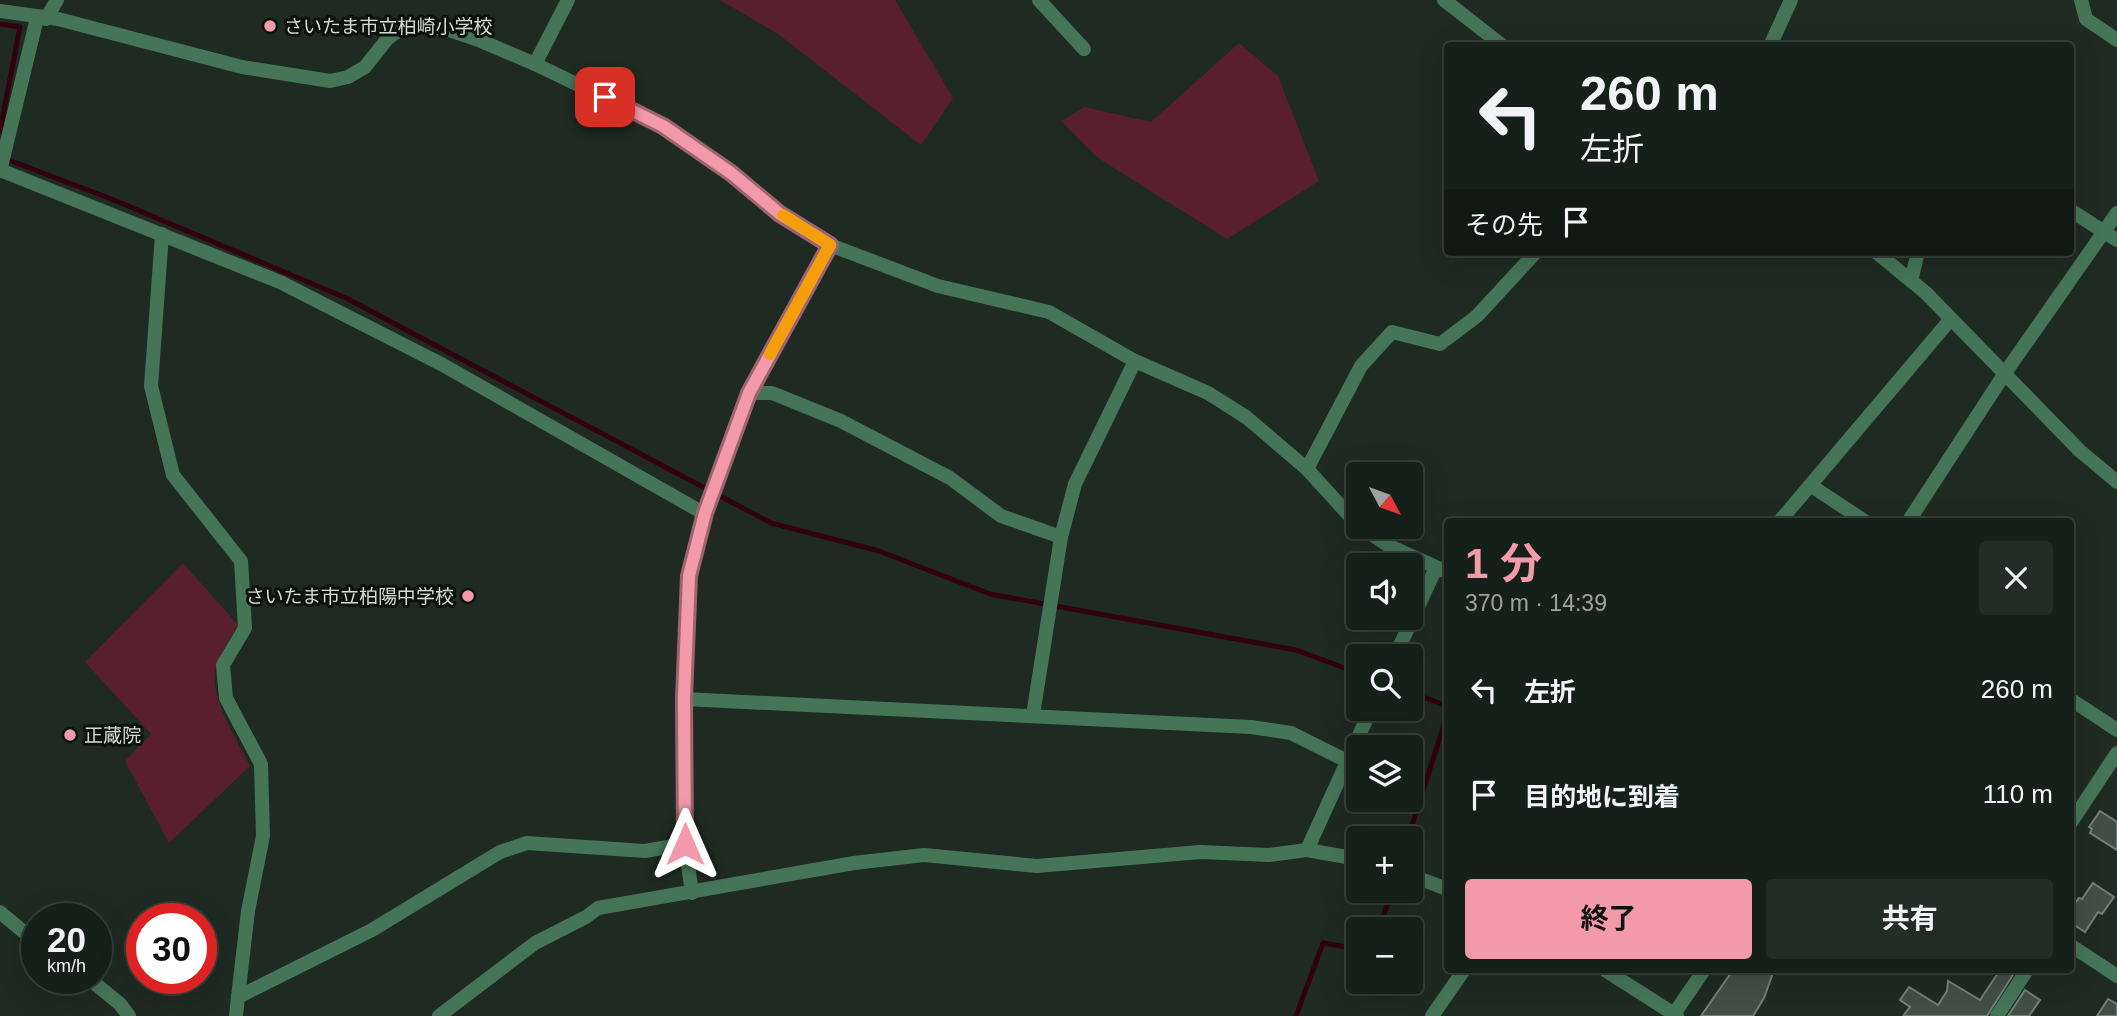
<!DOCTYPE html>
<html lang="ja">
<head>
<meta charset="utf-8">
<style>
  body { margin:0; font-family:Helvetica,"Noto Sans JP",sans-serif; background:#232d27; color:#f1f3f6; height:100vh; display:flex; flex-direction:column; font-size:26px; white-space:nowrap }
  * { box-sizing:border-box; margin:0 }
  p { font-size:23px; color:#9ea3a2 }
  .icon { flex:none; width:38px; height:38px; fill:none; stroke:currentColor; stroke-width:2; stroke-linecap:round; stroke-linejoin:round }
  .map { position:relative; flex:1; overflow:hidden }
  .panel { position:absolute; left:1444px; top:518px; width:630px; height:455px; display:flex; flex-direction:column; background:#16201a; border-radius:7px; box-shadow:0 7px 28px #0002,0 0 0 2px #353e39 }
  .panel>* { flex:none }
  .banner { position:absolute; left:1444px; top:42px; width:630px; height:214px; border-radius:7px; box-shadow:0 7px 28px #0002,0 0 0 2px #353e39; background:#16201a; color:#f1f3f6; overflow:hidden }
  .needle { width:46px; rotate:131deg }
  .buttons { position:absolute; left:1346px; top:462px; display:grid; gap:14px }
  .buttons a { display:grid; place-items:center; width:77px; height:77px; border-radius:7px; background:#16201a; box-shadow:0 7px 28px #0002,0 0 0 2px #353e39; font-size:35px }
  .speed { position:absolute; left:21px; top:903px; display:flex; gap:14px; font-size:35px; font-weight:700; text-align:center }
  .speed>* { display:grid; place-content:center; width:91px; height:91px; border-radius:50%; background:#16201a; box-shadow:0 7px 28px #0002,0 0 0 2px #353e39; line-height:1 }
  .speed small { font-size:18px; font-weight:400 }
  .speed .limit { border:10px solid #d22; background:#fff; color:#111 }
  .pin { position:absolute; display:grid; place-items:center; width:60px; height:60px; color:#fff; margin:-30px; border-radius:14px; box-shadow:0 4px 10px #0006 }
  .me { position:absolute; width:77px; margin:-38px; rotate:0deg; stroke-linejoin:round; filter:drop-shadow(0 0 5px #0008) }
  .turn { display:flex; align-items:center; gap:24px; height:147px; padding:0 21px; font-size:32px }
  .turn .icon { width:91px; height:91px; stroke-width:2.5 }
  .turn b { display:block; font-size:49px; line-height:60px }
  .then { display:flex; align-items:center; height:66px; padding:0 21px; background:#0003; gap:14px; font-size:26px }
  .round { display:grid; place-items:center; flex:none; width:74px; height:74px; border-radius:7px; background:#232d27 }
  .head { display:flex; align-items:center; justify-content:space-between; height:119px; padding:0 21px }
  h1 { font-size:42px; font-weight:700; line-height:52px; color:#f39aaa }
  .action { display:flex; gap:14px; margin-top:auto; padding:14px 21px }
  .action a { flex:1; height:80px; border-radius:7px; background:#f39aaa; color:#111; font-size:28px; font-weight:700; line-height:80px; text-align:center }
  .action a+a { background:#232d27; color:#f1f3f6 }
  ul { padding:0; list-style:none }
  li { display:flex; align-items:center; gap:21px; height:105px; padding:0 21px }
  li div { flex:1 }
  li b { display:block; font-size:26px }
  li em { font-style:normal }
  .map>svg:first-child { display:block }
</style>
</head>
<body>
<div class="map">
<svg width="2117" height="1016" viewBox="0 0 2117 1016">
  <rect width="100%" height="100%" fill="#1e2a22"/>
  <g fill="#5a1f2d">
    <path d="M720,0H895L953,98L921,145L778,34Z"/>
    <path d="M1239,43L1278,76L1319,181L1227,239L1098,158L1061,121L1085,107L1151,122Z"/>
    <path d="M183,563L238,625C231,637 222,650 217,664C206,694 237,739 250,766L169,843L125,761L151,734L85,662Z"/>
  </g>
  <g fill="none" stroke-linecap="round" stroke-linejoin="round">
    <g stroke="#320110" stroke-width="5">
      <path d="M0,24L20,27L0,131"/>
      <path d="M6,159L114,200L346,298L771,523L879,551L990,594L1296,650L1358,673"/>
      <path d="M1410,692L1447,706"/>
      <path d="M1408,838L1447,715"/>
      <path d="M1379,929L1392,891"/>
      <path d="M1296,1016L1323,943L1358,949"/>
    </g>
  </g>
  <g fill="#414e45" stroke="#718076" stroke-width="2">
    <path d="M2100,811L2117,822V850L2090,833L2092,829L2089,827Z"/>
    <path d="M2093,883L2114,897L2102,914L2098,912L2085,932L2070,922V910L2079,898L2082,899Z"/>
    <path d="M1733,970H1774L1764,998L1753,1016H1701Z"/>
    <path d="M2000,970H2016L1987,1016H1903L1910,1007L1900,1000L1909,987L1938,1005L1947,991L1948,981L1980,1000Z"/>
    <path d="M2025,990L2040,1000L2029,1016H2008Z"/>
    <path d="M2108,999L2117,1004V1016H2097Z"/>
  </g>
  <g fill="none" stroke-linecap="round" stroke-linejoin="round">
    <g stroke="#457557" stroke-width="14">
      <path d="M1039,0L1084,49"/>
      <path d="M1444,0L1503,46"/>
      <path d="M2081,0L2086,19L2117,40"/>
      <path d="M46,19L57,0"/>
      <path d="M1770,46L1791,0"/>
      <path d="M0,170L280,282L443,365L705,514"/>
      <path d="M2070,210L2117,240"/>
      <path d="M162,234L151,386L173,475L241,561L245,628L223,665L226,698L261,764L263,836L248,911L238,997"/>
      <path d="M1876,252L1926,293L2080,451L2117,482"/>
      <path d="M1911,281L1918,252"/>
      <path d="M749,393H772L841,421L950,478L1001,516L1061,537"/>
      <path d="M1307,469L1361,366L1392,332L1440,344L1477,316L1536,252"/>
      <path d="M1810,485L1866,522"/>
      <path d="M1779,522L1950,320"/>
      <path d="M1908,522L2005,373L2117,213"/>
      <path d="M1395,656L1436,568"/>
      <path d="M684,699L1251,727L1291,733L1347,761"/>
      <path d="M2070,699L2117,730"/>
      <path d="M1033,715L1061,537L1075,484L1135,361"/>
      <path d="M2070,824L2117,753"/>
      <path d="M1307,850L1371,709"/>
      <path d="M1410,875L1447,889"/>
      <path d="M692,893L685,844L684,699L689,576L705,514L749,393L830,245"/>
      <path d="M1605,970L1677,1016"/>
      <path d="M1674,1014L1704,970"/>
      <path d="M236,1016L238,997L372,930L500,852L527,843L645,851L685,844"/>
      <path d="M439,1016L535,943L586,917L598,908L854,863L924,855L1037,866L1200,852L1269,855L1307,850L1358,859"/>
      <path d="M1432,1016L1464,970"/>
      <path d="M1997,1016L2027,970"/>
    </g>
    <g stroke="#457557" stroke-width="14">
      <path d="M0,11L58,19L242,67L330,81L348,77L365,67L388,38L407,25L446,29L481,41L535,64L663,126L731,173L780,214L830,245L938,286L1049,312L1135,361L1208,393L1246,417L1307,469L1358,525"/>
      <path d="M535,64L568,0"/>
      <path d="M0,171L37,18"/>
      <path d="M1361,527L1389,546L1447,572"/>
      <path d="M0,912L37,943"/>
      <path d="M2070,945L2117,976"/>
      <path d="M88,978L120,1004L129,1016"/>
    </g>
  </g>
  <g fill="none" stroke-linecap="round" stroke-linejoin="round">
    <g stroke="#9e646e" stroke-width="18">
      <path id="route" d="M605,97L663,126L731,173L780,214L830,245L749,393L705,513L689,576L684,698L685,844"/>
    </g>
    <use href="#route" stroke="#f39aaa" stroke-width="12"/>
    <path stroke="#f59e0b" stroke-width="12" d="M770,354L830,245L783,215"/>
  </g>
  <g fill="#f39aaa" stroke="#0c110d" stroke-width="2.5">
    <circle cx="270" cy="26" r="7"/>
    <circle cx="468" cy="596" r="7"/>
    <circle cx="70" cy="735" r="7"/>
  </g>
  <g text-anchor="middle" stroke-width="6" stroke-linejoin="round" paint-order="stroke">
    <g font-size="19" fill="#d4dcd7" stroke="#0c110d" text-anchor="start">
      <text x="284" y="33">さいたま市立柏崎小学校</text>
      <text x="454" y="603" text-anchor="end">さいたま市立柏陽中学校</text>
      <text x="84" y="742">正蔵院</text>
    </g>
  </g>
</svg>
<div class="buttons">
<a><svg class="needle" viewBox="-14 -14 28 28"><path d="M0-13l5 13h-10z" fill="#e53935"/><path d="M0 13l5-13h-10z" fill="#9ea3a2"/></svg></a>
<a><svg class="icon" aria-label="sound" viewBox="0 0 24 24"><path d="M4 9h4l5-4v14l-5-4H4zM17 9q2 3 0 6"/></svg></a>
<a><svg class="icon" aria-label="search" viewBox="0 0 24 24"><circle cx="10" cy="10" r="6"/><path d="M15 15l6 6"/></svg></a>
<a><svg class="icon" aria-label="layers" viewBox="0 0 24 24"><path d="M12 4l9 5-9 5-9-5zM3 14l9 5 9-5"/></svg></a>
<a>+</a>
<a>−</a>
</div>
<div class="speed"><div>20<small>km/h</small></div><div class="limit">30</div></div>
<div class="pin" style="left:605px;top:97px;background:#d93025"><svg class="icon" aria-label="arrive" viewBox="0 0 24 24"><path d="M6 21V4h12l-3 4 3 4H6"/></svg></div>
<svg class="me" style="left:685px;top:844px" viewBox="-20 -20 40 40"><path d="M0-17L14 15 0 8-14 15z" fill="#f39aaa" stroke="#fff" stroke-width="4"/></svg>
<div class="banner">
<div class="turn"><svg class="icon" aria-label="left" viewBox="0 0 24 24"><path d="M17 20v-9H6M10 6l-5 5 5 5"/></svg><div><b>260 m</b>左折</div></div>
<div class="then">その先<svg class="icon" aria-label="arrive" viewBox="0 0 24 24"><path d="M6 21V4h12l-3 4 3 4H6"/></svg></div>
</div>
<section class="panel">
<div class="head"><div><h1>1 分</h1><p>370 m · 14:39</p></div><a class="round"><svg class="icon" aria-label="close" viewBox="0 0 24 24"><path d="M6 6l12 12M18 6L6 18"/></svg></a></div>
<ul>
<li><svg class="icon" aria-label="left" viewBox="0 0 24 24"><path d="M17 20v-9H6M10 6l-5 5 5 5"/></svg><div><b>左折</b></div><em>260 m</em></li>
<li><svg class="icon" aria-label="arrive" viewBox="0 0 24 24"><path d="M6 21V4h12l-3 4 3 4H6"/></svg><div><b>目的地に到着</b></div><em>110 m</em></li>
</ul>
<div class="action"><a>終了</a><a>共有</a></div>
</section>
</div>
</body>
</html>
